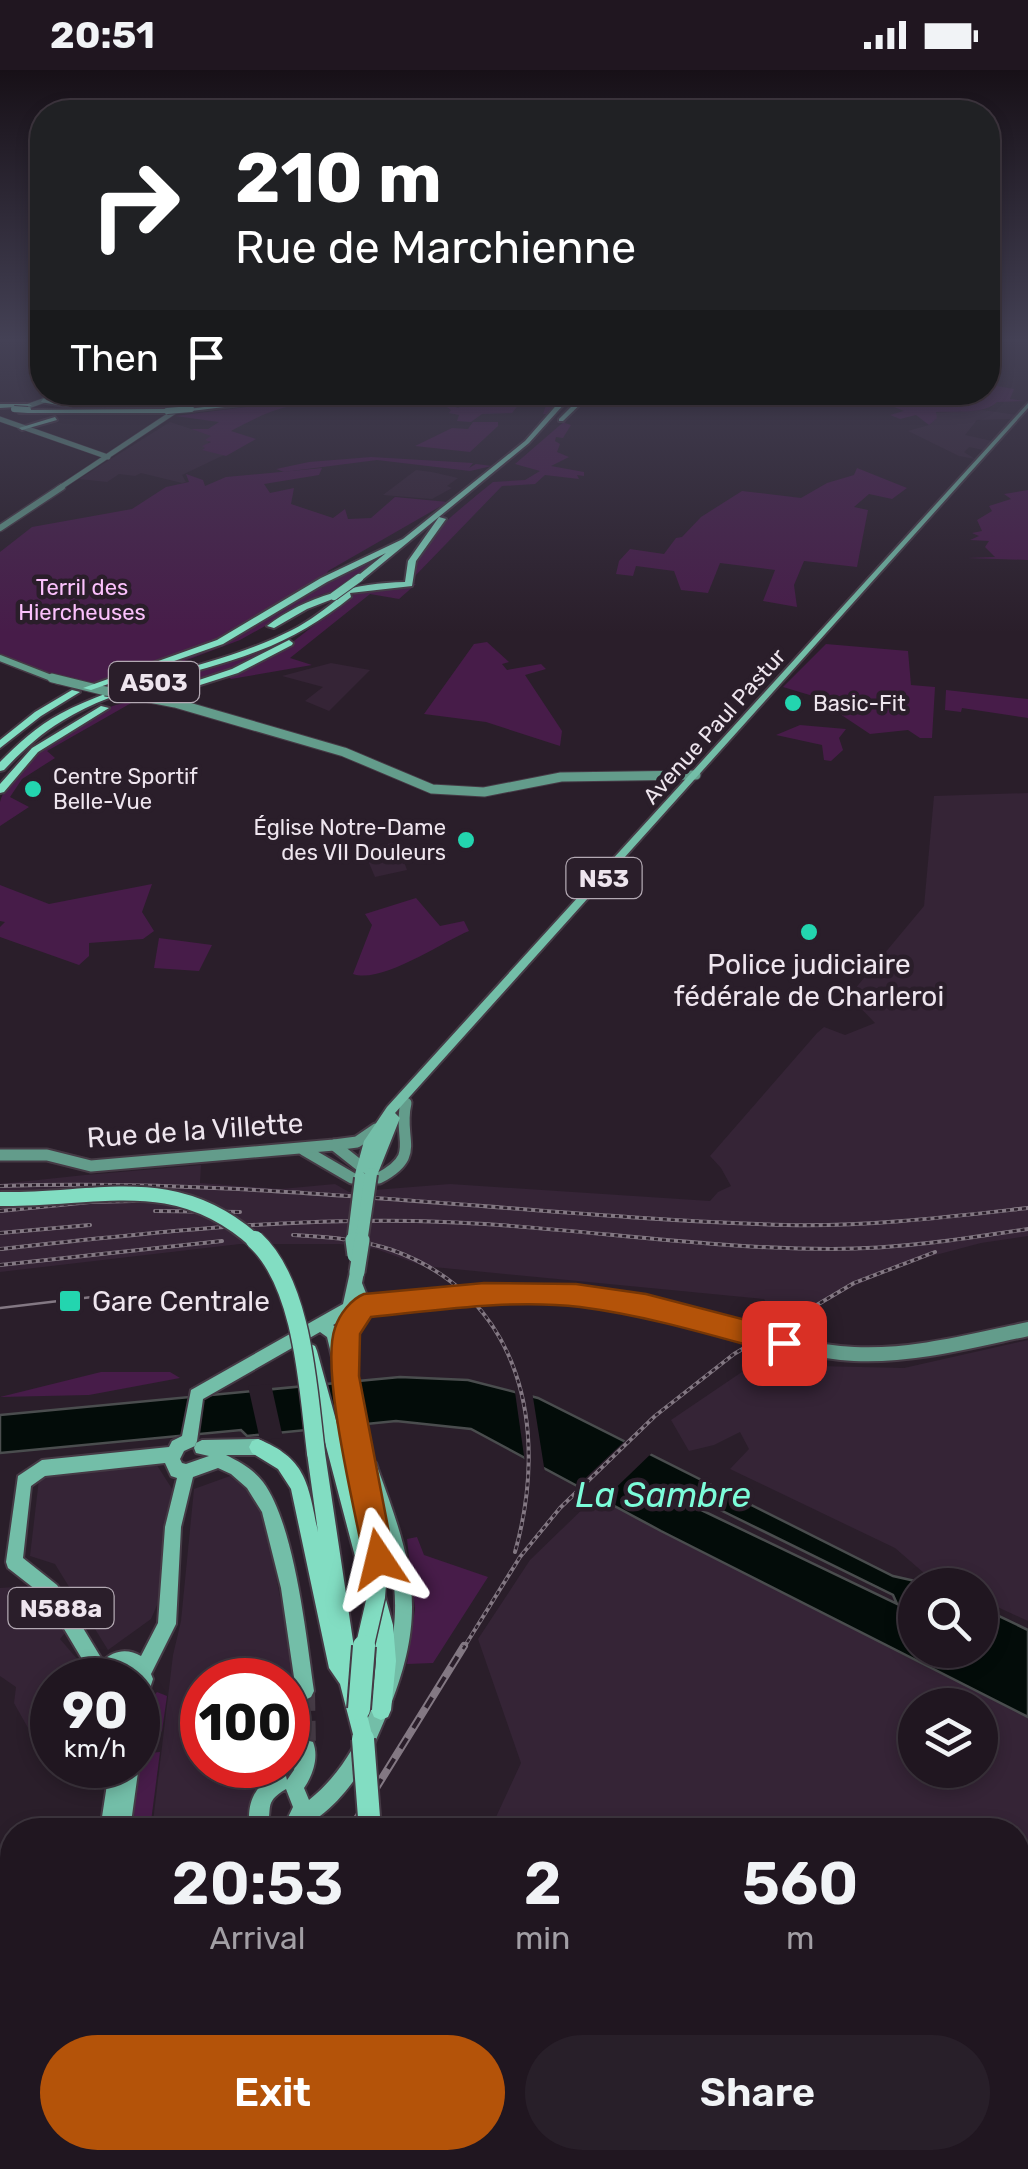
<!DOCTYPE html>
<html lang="en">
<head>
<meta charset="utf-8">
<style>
  body { margin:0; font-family:Rubik,sans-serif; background:#281f29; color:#f1f3f6; height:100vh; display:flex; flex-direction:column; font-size:38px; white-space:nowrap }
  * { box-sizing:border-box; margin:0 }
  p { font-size:32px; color:#a29fa5 }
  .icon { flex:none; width:55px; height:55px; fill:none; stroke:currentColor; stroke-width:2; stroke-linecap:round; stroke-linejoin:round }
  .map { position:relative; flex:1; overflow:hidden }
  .sheet { position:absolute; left:0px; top:1748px; width:1030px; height:352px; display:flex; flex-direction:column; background:#201620; border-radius:40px 40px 0 0; box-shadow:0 5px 15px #0003,0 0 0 2px #3d353e }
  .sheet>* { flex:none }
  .hud { position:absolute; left:30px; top:30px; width:970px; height:305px; border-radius:40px; box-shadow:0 5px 15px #0003,0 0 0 2px #3d353e; background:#202124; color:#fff; overflow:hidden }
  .fabs { position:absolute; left:898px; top:1498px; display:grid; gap:20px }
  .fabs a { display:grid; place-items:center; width:100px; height:100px; border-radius:50%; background:#201620; box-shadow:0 5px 15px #0003,0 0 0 2px #3d353e; font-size:50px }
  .speed { position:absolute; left:30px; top:1588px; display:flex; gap:20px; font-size:50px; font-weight:700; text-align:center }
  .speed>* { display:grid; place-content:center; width:130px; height:130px; border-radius:50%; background:#201620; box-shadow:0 5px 15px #0003,0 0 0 2px #3d353e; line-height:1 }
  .speed small { font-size:25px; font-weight:400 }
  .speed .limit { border:15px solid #d22; background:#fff; color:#111 }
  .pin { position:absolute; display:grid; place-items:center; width:85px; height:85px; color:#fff; margin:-42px; border-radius:20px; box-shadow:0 5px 15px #0006 }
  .me { position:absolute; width:110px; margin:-55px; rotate:350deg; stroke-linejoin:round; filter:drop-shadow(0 0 8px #0008) }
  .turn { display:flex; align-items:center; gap:35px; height:210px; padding:0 40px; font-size:45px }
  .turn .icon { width:130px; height:130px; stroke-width:2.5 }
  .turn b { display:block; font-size:70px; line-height:85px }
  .then { display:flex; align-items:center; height:95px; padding:0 40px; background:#0003; gap:20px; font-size:38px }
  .eta { display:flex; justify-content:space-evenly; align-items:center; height:170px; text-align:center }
  .eta b { font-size:60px; font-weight:600; line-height:70px }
  .primary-button { display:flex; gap:20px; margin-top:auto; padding:20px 40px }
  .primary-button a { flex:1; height:115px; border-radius:60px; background:#b45309; color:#fff; font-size:40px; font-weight:600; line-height:115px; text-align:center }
  .primary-button a+a { background:#281f29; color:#f1f3f6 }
  .status { display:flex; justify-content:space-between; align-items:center; height:70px; padding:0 50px; background:#201620; direction:ltr }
  .status svg { height:28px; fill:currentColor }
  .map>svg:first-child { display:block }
</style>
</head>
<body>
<div class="status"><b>20:51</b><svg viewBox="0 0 49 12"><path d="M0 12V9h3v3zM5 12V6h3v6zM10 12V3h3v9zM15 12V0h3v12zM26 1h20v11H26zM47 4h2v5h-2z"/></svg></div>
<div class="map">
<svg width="1028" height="2099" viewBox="0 0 1028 2099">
  <rect width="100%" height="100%" fill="#2a1e2a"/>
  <g fill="#352436" fill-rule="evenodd">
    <path d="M982,340L1017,345L1013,349L977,350L965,365L992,371L983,380L969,377L964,382L975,389L959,386L908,361L929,355L935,343Z"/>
    <path d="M170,352L212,366L206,377L224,385L182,405L186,412L182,413L141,403L135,406L119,404L107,412L79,409Z"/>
    <path d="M416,400L432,402L458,408L447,416L452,418L432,429L383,425Z"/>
    <path d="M331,593L370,600L329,641L305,631L323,617L282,606Z"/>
    <path d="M1028,723V1166L981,1173L909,1192L850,1218L787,1255L777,1252L764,1229L423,1196L376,1179L339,1174H240L0,1202V1114L85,1105L201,1095L200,1113L281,1119L335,1114L349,1122L450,1114L710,1131L718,1122L731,1116L721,1098L710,1086L817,963L824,957L845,965L875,953L849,926L924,836L934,726Z"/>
    <path d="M397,772L407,800L375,807L363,779Z"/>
    <path d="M1028,1270V1551L980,1529V1515H949L924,1503L895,1478L730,1399L749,1379L740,1362L714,1375L689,1381L671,1350L767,1285L817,1296L904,1298Z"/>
    <path d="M153,1389L174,1422L165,1458L161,1526L151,1549L108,1580L55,1494L30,1486L39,1409L57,1402Z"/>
    <path d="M230,1406L254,1426L264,1448L285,1551L298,1647L288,1681V1610H202V1695H282L279,1703L261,1715L247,1749L238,1759L152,1760L173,1585L181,1551L194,1419Z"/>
    <path d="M592,1430L599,1433L604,1430L1028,1647V2099H383L385,2088H1018V1760H490L521,1693L478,1569L530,1490ZM915,1635H980V1700H915Z"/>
    <path d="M31,1516L65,1563L60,1569L78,1590L84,1610H52V1646L32,1665L14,1633L16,1617L0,1606V1518Z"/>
  </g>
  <g fill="#471c49">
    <path d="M997,316L1014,319L1010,329L1025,331L997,332C986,344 955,341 936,342L937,348L929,355L916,345L900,349L890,345L904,341L865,325L988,322V318Z"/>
    <path d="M356,323H371L358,325L338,337C296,328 268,341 231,361L256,369L226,386L202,380L205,378L202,376L211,372L205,370L211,366L191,359H208L219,352L175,346Z"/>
    <path d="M427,323H434V328L458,338L471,331L445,323H488L485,326L493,330L500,325L489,323H550L553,336L549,344H543L549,327L526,325L512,343L482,344L471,352L457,351L459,345L449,343L451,340L439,331L430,334Z"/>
    <path d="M567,349L565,353L571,355L563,368L556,367L555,371L560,374L557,382L569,387L551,396L584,402V406L577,405L579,409L545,405L535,414L502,416L415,506L409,505C413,473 469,432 493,412L525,410L540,401L515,394Z"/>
    <path d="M473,352H498V356L470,382L415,376L452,358L468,359Z"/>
    <path d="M371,387L473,393L469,398L476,394L492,396L470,401L377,390L284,402L276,399L309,392Z"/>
    <path d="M322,398L319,405L264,414L270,423L294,418L291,434L333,448L345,439L348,449L371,448L395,427L448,432L328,501L324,510L272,544L186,587L243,564L324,511L393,478L337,520L320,525L240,570L110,619L88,618L0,588V482L32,457L132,439L166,417L189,412L186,404L203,410L205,416L226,407Z"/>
    <path d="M857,398L907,418L892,429L869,424L854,437L868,440L857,497L804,491L794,515L797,537L763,531L775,500L720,493L708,523L681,520L674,501L636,496L633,506L616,504L619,491L630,479L664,484L676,468L682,467L701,447L742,421L801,428L827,413L854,405Z"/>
    <path d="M1028,420V490L967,488L995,487L985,477L989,471L970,470L979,466L972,463L982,461L977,450L992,441L989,436L1011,429L1004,424Z"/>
    <path d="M416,514L399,529L370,524L290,588L312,595L231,609L228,606L290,574L362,518Z"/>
    <path d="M292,567C261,594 175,628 136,622Z"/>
    <path d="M487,572L509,592L502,594L507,600L541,594L546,599L525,605L562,661L560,676L486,652L424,644L474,574Z"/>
    <path d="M826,574L908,581L911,615L935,617L932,668H920L908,660L870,664L813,626L783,617Z"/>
    <path d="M946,620L1028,629V648L962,638L961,642L945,640Z"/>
    <path d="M133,632L47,681L55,688L22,709L10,727L29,737L0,756C0,749 0,739 0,732C9,695 95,632 133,632Z"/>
    <path d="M800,655L846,659L839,668L843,680L831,691L824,690L822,675L776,665Z"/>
    <path d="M152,814L142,842L154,861L143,869L89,873V886L79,895L0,867V857L5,852L0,851V815L49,834Z"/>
    <path d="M416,828L440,856L464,851L469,861C442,872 382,914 353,904L372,855L365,844Z"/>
    <path d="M159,868L212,875L199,901L154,898Z"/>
    <path d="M101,1302H170L180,1308L89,1325L0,1327Z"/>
    <path d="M417,1467L424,1485L488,1507L433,1593L407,1594L415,1539L407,1469Z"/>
    <path d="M157,1622L167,1626L162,1661L140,1677L147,1634Z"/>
    <path d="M160,1682L150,1759L127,1760L139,1684Z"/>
  </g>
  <path fill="#030c09" stroke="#4a4d4e" stroke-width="2.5" fill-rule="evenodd" d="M400,1307L468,1310L538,1328L893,1506L933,1515H915V1580H980V1537L1028,1560V1647L661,1461L471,1359L396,1351L247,1366L241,1360L0,1383V1345ZM698,1429L893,1525L897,1534L695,1437Z"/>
  <g fill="#2a1e2a">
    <path d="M271,1314L283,1368L260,1370L248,1316Z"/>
    <path d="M514,1315L532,1321L545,1403L525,1393Z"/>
    <path d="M630,1366L656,1379L600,1433L574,1419Z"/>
  </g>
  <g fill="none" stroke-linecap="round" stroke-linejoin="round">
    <path stroke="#473c47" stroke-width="20" stroke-dasharray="20 10" stroke-linecap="butt" d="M305,1621L306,1679"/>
    <g stroke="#453a45" stroke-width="6">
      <g id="secondary-far4">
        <path d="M23,338L62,324"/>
        <path d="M0,349L108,387"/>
        <path d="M58,419L204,322"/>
      </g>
    </g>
    <g stroke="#453a45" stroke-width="9">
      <g id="secondary-far3">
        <path d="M0,458L62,417"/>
        <path d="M0,588L59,611"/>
      </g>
    </g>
    <g stroke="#453a45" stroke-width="11">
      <g id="secondary-far2">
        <path d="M52,608L105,621"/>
        <path d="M129,624L175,633L344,682L432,719L484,722L561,707L696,705"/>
      </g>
    </g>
    <g stroke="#453a45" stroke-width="15">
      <g id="secondary-far1">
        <path d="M334,1075L363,1098"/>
        <path d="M304,1080L352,1108"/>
        <path d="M0,1085H47L91,1096L334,1075L357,1072L376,1059"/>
        <path d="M379,1108C423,1085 397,1070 406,1033"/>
      </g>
    </g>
    <g stroke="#453a45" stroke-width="18">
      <g id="secondary">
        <path d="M484,1225C538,1223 592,1224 645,1235C714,1250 781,1280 854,1284C912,1287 971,1271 1028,1259"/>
        <path d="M359,1236L454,1227"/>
      </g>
    </g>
    <g stroke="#453a45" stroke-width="4">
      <g id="primary">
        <path d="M1028,333V338L395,1043L400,1048L376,1108H367L366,1112L361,1113L356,1112L354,1108L364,1071L387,1037Z"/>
        <path d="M357,1196L362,1198L364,1202L362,1213L371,1236L353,1263V1299L351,1304L371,1380L369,1385L363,1388L357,1385L355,1380L327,1267L320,1262L203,1329L197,1371L195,1376L184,1381L180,1389L182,1393L186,1394L209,1386L196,1383L194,1378L196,1373L202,1370L258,1369L264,1372L266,1377L264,1382L258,1385H226C240,1392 253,1399 263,1412C295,1455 306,1566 314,1621L311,1627L305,1630L299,1627L296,1621L281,1518L262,1442L247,1418L231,1404L218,1398L193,1407L181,1457L176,1554L151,1604L153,1609L144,1636L138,1639V1610H135L129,1600L119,1599L109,1610H90L91,1604L45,1527L8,1498L6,1492L18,1406L42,1390L169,1377L172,1371L182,1366L191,1320L343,1234L350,1202L352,1198ZM349,1246L339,1260L333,1255ZM165,1393L171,1406L177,1408L165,1457L158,1553L141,1586C128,1578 113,1580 103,1591L57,1515L23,1488L31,1416L45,1406Z"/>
        <path d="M370,1391L376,1393L378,1399C414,1497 428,1544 387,1644C377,1668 367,1692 352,1713C343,1725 332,1737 320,1746C313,1751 307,1754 302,1760H282L293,1737L286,1719C262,1733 274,1739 266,1759L240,1760L243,1753L249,1748C249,1726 259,1712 279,1704L286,1706L287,1710L294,1700L299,1672L306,1670L313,1672C319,1687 313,1705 304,1718L309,1730C338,1707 356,1676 370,1643C411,1544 397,1496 362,1399L364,1393Z"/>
        <path d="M138,1691L139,1695L130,1760H100L110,1695H138Z"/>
        <path d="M53,2088H75L74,2099H52Z"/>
      </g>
    </g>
    <g stroke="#453a45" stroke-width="4">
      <g id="highway">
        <path d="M325,322H349L191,341L188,339Z"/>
        <path d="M551,322H557V323L554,325Z"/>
        <path d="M568,322H575L529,373L362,510L355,508L386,483L327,512L223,574L91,620L83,618L217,570L321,508L403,469L525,371Z"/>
        <path d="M586,322H593L563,351H559V349Z"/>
        <path d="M43,329L69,333L72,335L69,337L41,332Z"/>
        <path d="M0,334H29L32,336L0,338Z"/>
        <path d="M21,340L167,339L170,341L167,343H19Z"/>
        <path d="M55,347L57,350L22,360L19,358Z"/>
        <path d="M439,447L446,449L416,491L412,516L350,523L351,527C322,550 293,568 258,581C194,606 122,614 62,651C40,664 22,681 4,700L0,701V692C18,674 37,656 60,644C133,605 218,598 292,560C310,551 326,538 343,525L307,539L274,558L267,556C306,526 356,513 405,512L408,491Z"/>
        <path d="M289,570L293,573L292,575L238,603L156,629L148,627L232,599Z"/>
        <path d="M72,620L80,622L41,646L0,678V670L35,642Z"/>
        <path d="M101,636L109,638L38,682L4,722L0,723V714L32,678Z"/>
        <path d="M309,1273L315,1276L317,1281L363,1449L351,1375L354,1369L360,1367L366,1369L369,1375L388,1489L385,1495L377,1497L393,1555L396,1591L391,1640L388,1647L381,1650L374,1647L371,1640L376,1591L373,1555L301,1281L303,1276Z"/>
        <path d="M258,1369C307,1389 308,1414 318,1462L307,1383L310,1377L316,1374L322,1377L325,1383L359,1611L373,1669L370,1676L363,1679L356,1676L340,1614L329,1598L291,1419L278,1399L252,1383L249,1377L252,1371Z"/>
        <path d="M320,2088H358L359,2099H317Z"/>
      </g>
    </g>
    <use href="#secondary-far4" stroke="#639c8b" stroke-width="5"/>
    <use href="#secondary-far3" stroke="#639c8b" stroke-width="6"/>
    <use href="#secondary-far2" stroke="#639c8b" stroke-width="9"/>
    <use href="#secondary-far1" stroke="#639c8b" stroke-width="11"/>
    <use href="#secondary" stroke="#639c8b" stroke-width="14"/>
    <use href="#primary" fill="#73bea8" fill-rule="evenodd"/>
    <use href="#highway" fill="#82ddc2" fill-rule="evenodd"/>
    <path stroke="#837883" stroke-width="2.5" d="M0,1238L109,1225"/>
    <path stroke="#837883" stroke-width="4" d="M162,2099L164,2088"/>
    <g stroke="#837883" stroke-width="4">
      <g id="rail-far1">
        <path d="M0,1116C263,1107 524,1147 786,1155C867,1157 948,1147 1028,1138"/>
        <path d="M0,1141L90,1132L175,1130"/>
        <path d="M155,1141L240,1142"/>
        <path d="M0,1163L90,1155"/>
        <path d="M293,1165C326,1167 360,1169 392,1180C524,1227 549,1362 515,1482"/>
        <path d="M0,1179C138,1164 277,1148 416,1151C555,1154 693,1179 832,1179C898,1179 963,1169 1028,1159"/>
        <path d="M0,1195L222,1171"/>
        <path d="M463,1579L520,1487L560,1438L655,1346L734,1284L854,1213L935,1182"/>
      </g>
    </g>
    <g stroke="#837883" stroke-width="8">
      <g id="rail">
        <path d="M350,1760L464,1576"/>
        <path d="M230,2099L233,2088"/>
        <path d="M257,2099L259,2088"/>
      </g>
    </g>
    <use href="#rail-far1" stroke="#2a1e2a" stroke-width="2.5" stroke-dasharray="4" stroke-linecap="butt"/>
    <use href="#rail" stroke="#2a1e2a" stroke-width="4" stroke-dasharray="12" stroke-linecap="butt"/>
    <g stroke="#453a45" stroke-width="11" stroke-linecap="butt">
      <path id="secondary-bridge-far1" d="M105,621L129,624"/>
    </g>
    <g stroke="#453a45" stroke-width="18" stroke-linecap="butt">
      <path id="secondary-bridge" d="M454,1227L484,1225"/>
    </g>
    <g stroke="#453a45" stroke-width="16" stroke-linecap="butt">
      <g id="primary-bridge-far1">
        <path d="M353,1173L361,1108"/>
        <path d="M361,1173L371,1104"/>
      </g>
    </g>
    <g stroke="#453a45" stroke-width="19" stroke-linecap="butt">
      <g id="primary-bridge">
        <path d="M353,1170L355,1185"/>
        <path d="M357,1202L362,1170"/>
      </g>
    </g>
    <g stroke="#453a45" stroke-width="8" stroke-linecap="butt">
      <g id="highway-bridge-far4">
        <path d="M14,339L28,340"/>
        <path d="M167,341L191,339"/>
      </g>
    </g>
    <g stroke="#453a45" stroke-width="10" stroke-linecap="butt">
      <path id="highway-bridge-far3" d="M334,526L359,508"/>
    </g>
    <g stroke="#453a45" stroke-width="18" stroke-linecap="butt">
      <path id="highway-bridge-far2" d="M0,1129C98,1131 175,1098 257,1173"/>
    </g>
    <g stroke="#453a45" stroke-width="21" stroke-linecap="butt">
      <g id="highway-bridge-far1">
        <path d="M255,1170C304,1215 308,1321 316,1383"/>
        <path d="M364,1579L376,1527L379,1489"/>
      </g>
    </g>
    <g stroke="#453a45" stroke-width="26" stroke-linecap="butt">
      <g id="highway-bridge">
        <path d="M359,1639L364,1576"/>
        <path d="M363,1669L370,1760"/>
      </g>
    </g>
    <use href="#secondary-bridge-far1" stroke="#639c8b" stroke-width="9"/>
    <use href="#secondary-bridge" stroke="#639c8b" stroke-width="14"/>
    <use href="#primary-bridge-far1" stroke="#73bea8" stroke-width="12"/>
    <use href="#primary-bridge" stroke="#73bea8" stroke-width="15"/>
    <use href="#highway-bridge-far4" stroke="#82ddc2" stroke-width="6"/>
    <use href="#highway-bridge-far3" stroke="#82ddc2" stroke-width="8"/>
    <use href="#highway-bridge-far2" stroke="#82ddc2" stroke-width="14"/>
    <use href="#highway-bridge-far1" stroke="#82ddc2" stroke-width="18"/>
    <use href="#highway-bridge" stroke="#82ddc2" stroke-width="22"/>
  </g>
  <linearGradient id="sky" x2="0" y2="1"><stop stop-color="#171017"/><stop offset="0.48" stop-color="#444155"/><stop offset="1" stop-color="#444155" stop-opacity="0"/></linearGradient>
  <rect width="1028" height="563" fill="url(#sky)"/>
  <path fill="#b45309" stroke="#753606" stroke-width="2.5" d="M484,1213L576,1214L646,1224L784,1260L793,1264L797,1273L793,1281L784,1285C717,1267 650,1246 580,1237C512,1229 440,1240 371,1247L360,1264L359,1306L394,1489L390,1500L379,1504L368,1500L364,1489C355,1440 320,1299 335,1258C339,1245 351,1229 364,1224Z"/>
  <g fill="#23d5af" stroke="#2a1e2a" stroke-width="4">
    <circle cx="793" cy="633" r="10"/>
    <circle cx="33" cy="719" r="10"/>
    <circle cx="466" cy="770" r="10"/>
    <circle cx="809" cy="862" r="10"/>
    <rect x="58" y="1219" width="24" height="24" rx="5"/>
  </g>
  <g text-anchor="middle" stroke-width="9" stroke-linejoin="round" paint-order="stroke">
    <g font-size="22" fill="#fbc1fc" stroke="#2a1e2a">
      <text x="82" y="525">Terril des<tspan x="82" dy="25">Hiercheuses</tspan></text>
    </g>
    <g font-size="22" fill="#eee5ee" stroke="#2a1e2a" text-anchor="start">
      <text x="813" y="641">Basic-Fit</text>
      <text x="53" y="714">Centre Sportif<tspan x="53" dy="25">Belle-Vue</tspan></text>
      <text x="446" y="765" text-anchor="end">Église Notre-Dame<tspan x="446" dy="25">des VII Douleurs</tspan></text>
    </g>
    <g font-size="22" fill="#eee5ee" stroke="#2a1e2a">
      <text transform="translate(714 656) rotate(-48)" y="8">Avenue Paul Pastur</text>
    </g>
    <g fill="#2a1e2a" stroke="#b3a9b3" stroke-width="2.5">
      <rect x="109" y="592" width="90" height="40" rx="8"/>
      <rect x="566.5" y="788" width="75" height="40" rx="8"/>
      <rect x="8.5" y="1518" width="105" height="40" rx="8"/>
    </g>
    <g font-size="25" font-weight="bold" fill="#eee5ee">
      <text x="154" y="621">A503</text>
      <text x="604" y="817">N53</text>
      <text x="61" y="1547">N588a</text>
    </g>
    <g font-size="28" fill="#eee5ee" stroke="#2a1e2a">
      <text x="809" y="904">Police judiciaire<tspan x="809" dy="32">fédérale de Charleroi</tspan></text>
      <text x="92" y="1241" text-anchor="start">Gare Centrale</text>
    </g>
    <g font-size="28" fill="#eee5ee" stroke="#2a1e2a">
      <text transform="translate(195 1060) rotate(-4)" y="10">Rue de la Villette</text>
    </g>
    <g font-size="35" font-style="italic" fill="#7cfdda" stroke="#2a1e2a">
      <text x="663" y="1437">La Sambre</text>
    </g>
  </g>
</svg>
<div class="fabs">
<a><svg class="icon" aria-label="search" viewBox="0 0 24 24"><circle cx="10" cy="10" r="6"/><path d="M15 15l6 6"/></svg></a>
<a><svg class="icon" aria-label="layers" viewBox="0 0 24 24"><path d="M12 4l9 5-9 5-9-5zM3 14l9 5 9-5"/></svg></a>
</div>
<div class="speed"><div>90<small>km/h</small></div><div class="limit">100</div></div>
<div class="pin" style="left:784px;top:1273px;background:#d93025"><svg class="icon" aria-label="arrive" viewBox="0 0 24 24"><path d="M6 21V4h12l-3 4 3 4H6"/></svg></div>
<svg class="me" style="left:379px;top:1489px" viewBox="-20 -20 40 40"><path d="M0-17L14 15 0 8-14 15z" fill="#b45309" stroke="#fff" stroke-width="4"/></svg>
<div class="hud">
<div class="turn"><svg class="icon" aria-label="right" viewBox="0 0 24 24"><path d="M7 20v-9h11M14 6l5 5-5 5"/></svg><div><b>210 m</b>Rue de Marchienne</div></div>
<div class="then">Then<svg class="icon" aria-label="arrive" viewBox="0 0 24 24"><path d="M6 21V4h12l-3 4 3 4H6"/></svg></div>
</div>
<section class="sheet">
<div class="eta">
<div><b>20:53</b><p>Arrival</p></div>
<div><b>2</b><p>min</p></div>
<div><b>560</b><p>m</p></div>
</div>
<div class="primary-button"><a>Exit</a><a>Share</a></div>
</section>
</div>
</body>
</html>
